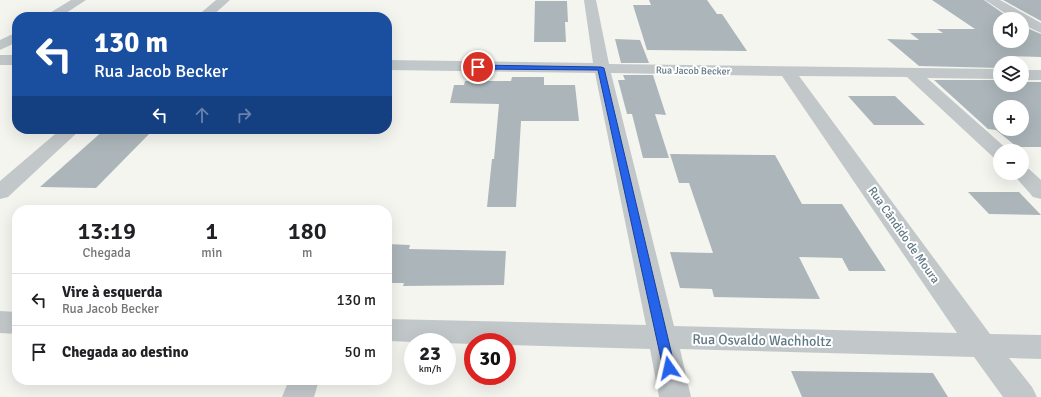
<!DOCTYPE html>
<html lang="pt">
<head>
<meta charset="utf-8">
<style>
  body { margin:0; font-family:Signika,sans-serif; background:#f2f2f2; color:#202124; height:100vh; display:flex; flex-direction:column; font-size:15px; white-space:nowrap }
  * { box-sizing:border-box; margin:0 }
  p { font-size:13px; color:#757577 }
  .icon { flex:none; width:22px; height:22px; fill:none; stroke:currentColor; stroke-width:2; stroke-linecap:round; stroke-linejoin:round }
  .map { position:relative; flex:1; overflow:hidden }
  .side { position:absolute; left:12px; top:205px; width:380px; height:180px; display:flex; flex-direction:column; background:#fff; border-radius:16px; box-shadow:0 4px 16px #0002 }
  .side>* { flex:none }
  .hud { position:absolute; left:12px; top:12px; width:380px; height:122px; border-radius:16px; box-shadow:0 4px 16px #0002; background:#1a4fa0; color:#fff; overflow:hidden }
  .tools { position:absolute; left:993px; top:12px; display:grid; gap:8px }
  .tools a { display:grid; place-items:center; width:36px; height:36px; border-radius:50%; background:#fff; box-shadow:0 4px 16px #0002; font-size:20px }
  .speed { position:absolute; left:404px; top:333px; display:flex; gap:8px; font-size:20px; font-weight:700; text-align:center }
  .speed>* { display:grid; place-content:center; width:52px; height:52px; border-radius:50%; background:#fff; box-shadow:0 4px 16px #0002; line-height:1 }
  .speed small { font-size:10px; font-weight:400 }
  .speed .limit { border:6px solid #d22; background:#fff; color:#111 }
  .pin { position:absolute; display:grid; place-items:center; width:34px; height:34px; color:#fff; margin:-17px; border:2px solid #fff; border-radius:50%; box-shadow:0 1px 4px #0007 }
  .me { position:absolute; width:44px; margin:-22px; rotate:349deg; stroke-linejoin:round; filter:drop-shadow(0 0 3px #0008) }
  .turn { display:flex; align-items:center; gap:14px; height:84px; padding:0 16px; font-size:18px }
  .turn .icon { width:52px; height:52px; stroke-width:2.5 }
  .turn b { display:block; font-size:28px; line-height:34px }
  .lanes { display:flex; align-items:center; height:38px; padding:0 16px; background:#0003; justify-content:center; gap:20px; direction:ltr }
  .lanes .off { opacity:.35 }
  .eta { display:flex; justify-content:space-evenly; align-items:center; height:68px; text-align:center }
  .eta b { font-size:24px; font-weight:600; line-height:28px }
  ul { padding:0; list-style:none }
  li { display:flex; align-items:center; gap:12px; height:52px; padding:0 16px; border-top:1px solid #e0e0e0 }
  li div { flex:1 }
  li b { display:block; font-size:15px }
  li em { font-style:normal }
  .map>svg:first-child { display:block }
</style>
</head>
<body>
<div class="map">
<svg width="1041" height="397" viewBox="0 0 1041 397">
  <rect width="100%" height="100%" fill="#f5f5f0"/>
  <g fill="#acb6ba" fill-rule="evenodd">
    <path d="M649,0H707L717,14H722L747,51L647,50L633,5H651Z"/>
    <path d="M932,0H984L1011,19H1000V41H1022V26L1041,34V57L1008,56L1018,63H1000V68L919,66L887,39L919,40L910,33H943L937,29H975Z"/>
    <path d="M1003,0H1041V21Z"/>
    <path d="M535,1H567L568,22H565L566,42H534Z"/>
    <path d="M615,39L640,40L649,63H621Z"/>
    <path d="M623,75H653L666,115L655,114L669,158H643L632,114H627L618,80H625Z"/>
    <path d="M512,77H544V85H575L579,121H521L516,207H487L492,159H494L499,104L450,103L454,85H464L465,81H511Z"/>
    <path d="M934,80H1000V85H1022V82H1041V147H1017L996,130L988,129ZM1000,107H1022V129H1000Z"/>
    <path d="M848,96H895L925,125H874Z"/>
    <path d="M105,129H154L96,188L40,187Z"/>
    <path d="M670,154L775,155L802,204H842L886,271H849L842,258L799,257L820,299L714,297L712,289L680,288L670,252L713,253L689,183H679Z"/>
    <path d="M968,192H1019L1041,215L989,214Z"/>
    <path d="M387,244L410,245L409,249L506,251L504,285L403,286L404,283H387Z"/>
    <path d="M791,371L933,373L948,397H802Z"/>
  </g>
  <g fill="none" stroke-linecap="round" stroke-linejoin="round">
    <g fill="#c2c7ca" fill-rule="evenodd">
      <path d="M71,0H86L60,17H43Z"/>
      <path d="M216,0H230L211,17H196Z"/>
      <path d="M584,0H596L609,64L1000,69V79L927,78L1007,149L1009,151H1000V159L993,157L907,77L799,76L990,334L1041,335V359L1009,358L1032,387L1037,397H1003L974,357L680,349L691,397H659L650,349L507,345V342H473V344L387,341V319L646,325L595,73L387,70V60L593,63ZM611,73L782,76L957,333L674,326Z"/>
      <path d="M985,0H1000L1041,23V33L1022,24V19H1014Z"/>
      <path d="M17,32V42L0,50V40Z"/>
      <rect x="0" y="55" width="17" height="10"/>
      <rect x="1022" y="70" width="19" height="10"/>
      <path d="M61,129H81L8,197L0,199V181Z"/>
      <path d="M1022,167L1029,169L1041,180V199L1033,197L1012,173H1022Z"/>
      <path d="M0,311L17,312V334L0,333Z"/>
      <path d="M289,380H319L314,397H282Z"/>
    </g>
  </g>
  <path fill="#2563eb" stroke="#184099" d="M475,65L601,67L604,68L675,368L673,371L669,373L664,371L663,368L598,70L478,69L474,67Z"/>
  <g text-anchor="middle" stroke-width="4" stroke-linejoin="round" paint-order="stroke">
    <g font-size="10" fill="#617885" stroke="#fff">
      <text transform="translate(693 70) rotate(1)" y="4">Rua Jacob Becker</text>
    </g>
    <g font-size="12" fill="#617885" stroke="#fff">
      <text transform="translate(904 235) rotate(55)" y="4">Rua Cândido de Moura</text>
    </g>
    <g font-size="14" fill="#617885" stroke="#fff">
      <text transform="translate(762 340) rotate(1)" y="5">Rua Osvaldo Wachholtz</text>
    </g>
  </g>
</svg>
<div class="tools">
<a><svg class="icon" aria-label="sound" viewBox="0 0 24 24"><path d="M4 9h4l5-4v14l-5-4H4zM17 9q2 3 0 6"/></svg></a>
<a><svg class="icon" aria-label="layers" viewBox="0 0 24 24"><path d="M12 4l9 5-9 5-9-5zM3 14l9 5 9-5"/></svg></a>
<a>+</a>
<a>−</a>
</div>
<div class="speed"><div>23<small>km/h</small></div><div class="limit">30</div></div>
<div class="pin" style="left:478px;top:67px;background:#d93025"><svg class="icon" aria-label="arrive" viewBox="0 0 24 24"><path d="M6 21V4h12l-3 4 3 4H6"/></svg></div>
<svg class="me" style="left:669px;top:368px" viewBox="-20 -20 40 40"><path d="M0-17L14 15 0 8-14 15z" fill="#2563eb" stroke="#fff" stroke-width="4"/></svg>
<div class="hud">
<div class="turn"><svg class="icon" aria-label="left" viewBox="0 0 24 24"><path d="M17 20v-9H6M10 6l-5 5 5 5"/></svg><div><b>130 m</b>Rua Jacob Becker</div></div>
<div class="lanes"><svg class="icon" aria-label="left" viewBox="0 0 24 24"><path d="M17 20v-9H6M10 6l-5 5 5 5"/></svg><svg class="icon off" aria-label="ahead" viewBox="0 0 24 24"><path d="M12 20V5M6 11l6-6 6 6"/></svg><svg class="icon off" aria-label="right" viewBox="0 0 24 24"><path d="M7 20v-9h11M14 6l5 5-5 5"/></svg></div>
</div>
<section class="side">
<div class="eta">
<div><b>13:19</b><p>Chegada</p></div>
<div><b>1</b><p>min</p></div>
<div><b>180</b><p>m</p></div>
</div>
<ul>
<li><svg class="icon" aria-label="left" viewBox="0 0 24 24"><path d="M17 20v-9H6M10 6l-5 5 5 5"/></svg><div><b>Vire à esquerda</b><p>Rua Jacob Becker</p></div><em>130 m</em></li>
<li><svg class="icon" aria-label="arrive" viewBox="0 0 24 24"><path d="M6 21V4h12l-3 4 3 4H6"/></svg><div><b>Chegada ao destino</b></div><em>50 m</em></li>
</ul>
</section>
</div>
</body>
</html>
